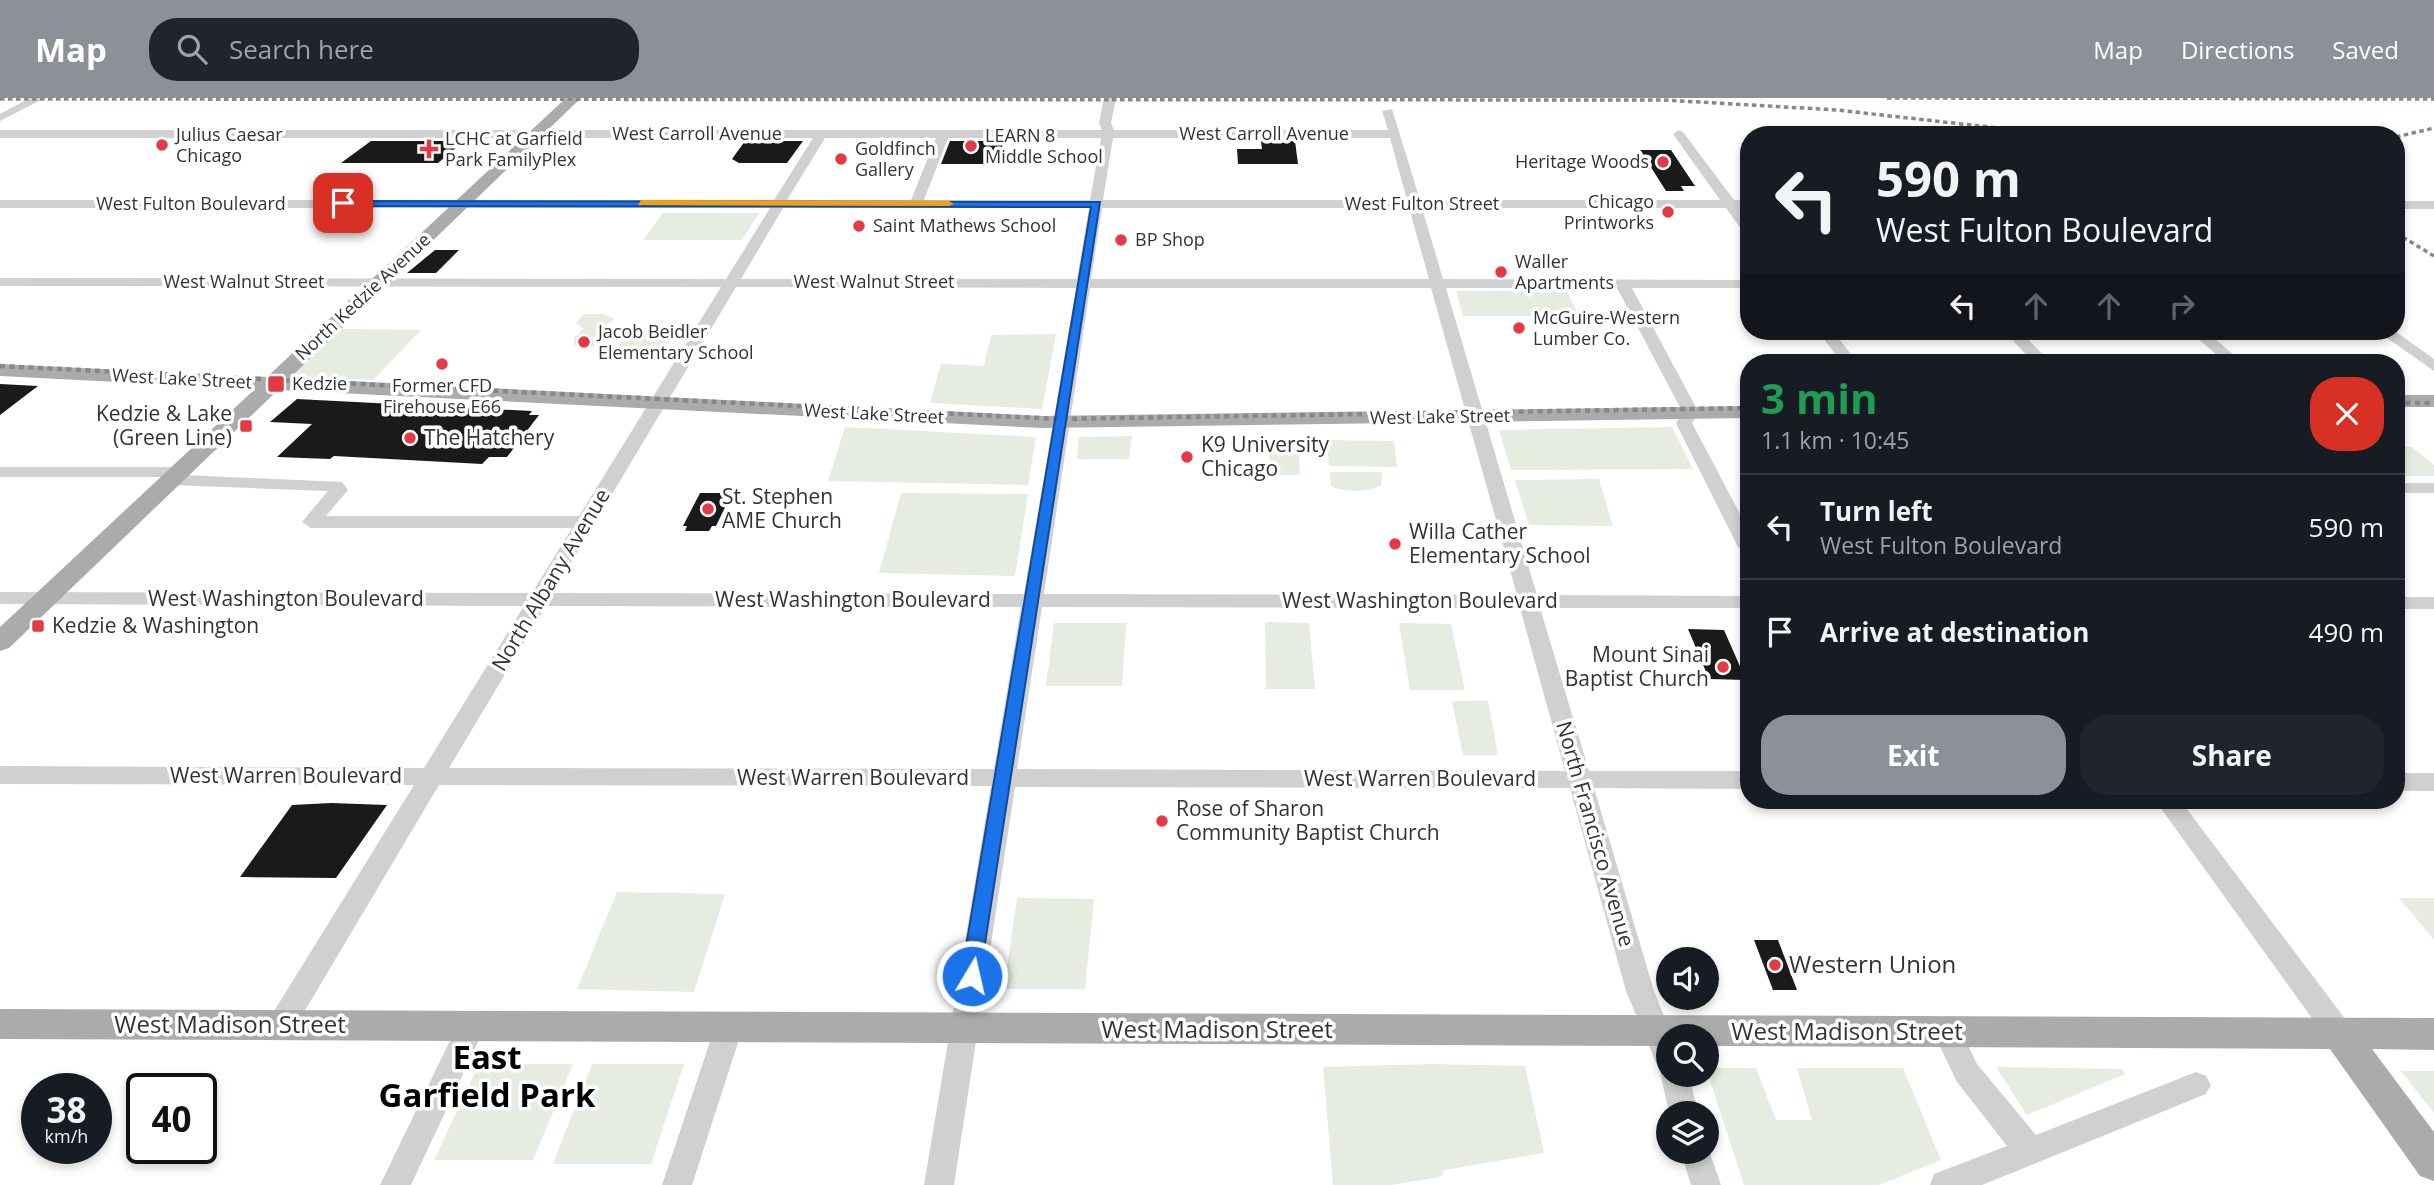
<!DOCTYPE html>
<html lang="en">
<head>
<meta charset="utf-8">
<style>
  body { margin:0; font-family:"Open Sans",sans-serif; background:#20242c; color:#f1f3f6; height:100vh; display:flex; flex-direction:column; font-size:26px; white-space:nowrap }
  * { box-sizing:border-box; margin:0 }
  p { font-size:23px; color:#9ea1a6 }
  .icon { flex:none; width:38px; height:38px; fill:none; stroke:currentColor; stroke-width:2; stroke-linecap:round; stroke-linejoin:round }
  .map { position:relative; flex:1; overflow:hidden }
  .drawer { position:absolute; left:1740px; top:256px; width:665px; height:455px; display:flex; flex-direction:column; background:#171b24; border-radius:28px; box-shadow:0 4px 10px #0003 }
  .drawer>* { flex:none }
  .guide { position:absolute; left:1740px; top:28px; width:665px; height:214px; border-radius:28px; box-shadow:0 4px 10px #0003; background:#171b24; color:#f1f3f6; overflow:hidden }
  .controls { position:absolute; left:1656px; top:849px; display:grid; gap:14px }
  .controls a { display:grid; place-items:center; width:63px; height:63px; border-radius:50%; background:#171b24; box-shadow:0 4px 10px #0003; font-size:35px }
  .speed { position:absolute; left:21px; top:975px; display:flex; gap:14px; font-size:35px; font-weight:700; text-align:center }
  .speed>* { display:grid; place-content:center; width:91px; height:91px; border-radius:50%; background:#171b24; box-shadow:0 4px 10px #0003; line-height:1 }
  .speed small { font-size:18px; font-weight:400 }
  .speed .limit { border:4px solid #111; border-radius:10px; background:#fff; color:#111 }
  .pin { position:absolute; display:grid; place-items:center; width:60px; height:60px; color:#fff; margin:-30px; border-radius:14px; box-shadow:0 4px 10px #0006 }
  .me { position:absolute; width:77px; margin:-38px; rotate:9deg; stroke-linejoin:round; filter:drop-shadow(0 0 5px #0008) }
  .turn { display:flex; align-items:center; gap:24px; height:147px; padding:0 21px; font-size:32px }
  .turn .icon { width:91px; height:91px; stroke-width:2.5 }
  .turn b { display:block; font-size:49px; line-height:60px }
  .lanes { display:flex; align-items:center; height:66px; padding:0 21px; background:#0003; justify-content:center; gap:35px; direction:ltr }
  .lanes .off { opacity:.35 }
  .round { display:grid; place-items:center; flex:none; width:74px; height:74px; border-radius:28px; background:#20242c }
  .headline { display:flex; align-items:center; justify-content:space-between; height:119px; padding:0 21px }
  h1 { font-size:42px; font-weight:700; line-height:52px; color:#1e9e55 }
  .button { display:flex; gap:14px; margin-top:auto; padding:14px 21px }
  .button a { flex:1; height:80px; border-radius:28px; background:#8c9099; color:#fff; font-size:28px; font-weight:700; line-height:80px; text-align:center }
  .button a+a { background:#20242c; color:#f1f3f6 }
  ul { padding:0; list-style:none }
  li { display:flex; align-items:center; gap:21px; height:105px; padding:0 21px; border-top:2px solid #363941 }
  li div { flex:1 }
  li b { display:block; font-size:26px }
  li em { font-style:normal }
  header { display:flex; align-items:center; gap:42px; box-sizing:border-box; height:98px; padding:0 35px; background:#8c9099; color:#fff }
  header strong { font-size:33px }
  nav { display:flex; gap:38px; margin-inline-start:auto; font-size:24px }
  .search { width:490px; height:63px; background:#20242c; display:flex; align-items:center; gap:18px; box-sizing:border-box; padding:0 24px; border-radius:28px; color:#9ea1a6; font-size:26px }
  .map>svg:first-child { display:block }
</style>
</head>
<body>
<header>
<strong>Map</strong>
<div class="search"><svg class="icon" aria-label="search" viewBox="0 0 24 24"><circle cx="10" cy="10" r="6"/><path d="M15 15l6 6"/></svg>Search here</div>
<nav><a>Map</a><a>Directions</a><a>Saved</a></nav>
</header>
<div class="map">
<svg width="2434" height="1087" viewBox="0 0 2434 1087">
  <rect width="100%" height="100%" fill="#fff"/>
  <g fill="#e6ecdf">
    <path d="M663,115H759L742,142H643Z"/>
    <path d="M1456,193H1567L1579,218H1463Z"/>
    <path d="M584,216H603L615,221L599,232L610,234V239L592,249L574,247V240L583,231L576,225Z"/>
    <path d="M341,231L421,232L373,282L291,279Z"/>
    <path d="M1056,236L1042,311L930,305L941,266L984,268L991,237Z"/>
    <path d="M626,237H674L665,250H616Z"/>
    <path d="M845,329L1036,339L1028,387L828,383Z"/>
    <path d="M1672,329L1693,371L1511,372L1499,332Z"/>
    <path d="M1132,338L1129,361H1077L1079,339Z"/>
    <path d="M1327,342L1394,343L1397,369L1329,368Z"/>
    <path d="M1269,348L1298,349L1300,377H1270Z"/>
    <path d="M2412,349L2434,367V378H2396V349Z"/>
    <path d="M1330,374H1382L1381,388C1366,394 1345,395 1331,388Z"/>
    <path d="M1599,381L1613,428L1529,427L1515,382Z"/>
    <path d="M901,395L1028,396L1015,478L879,475Z"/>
    <path d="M1265,524L1309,525L1315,591H1266Z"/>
    <path d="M1054,525H1126L1122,588H1046Z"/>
    <path d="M1399,525L1451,526L1465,592H1410Z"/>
    <path d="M1452,603H1488L1498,657H1463Z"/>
    <path d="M617,794L725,796L694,894L577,891Z"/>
    <path d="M1017,800L1094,801L1085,891H1004Z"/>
    <path d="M2399,800H2434V842Z"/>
    <path d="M479,966H573L533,1062H434Z"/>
    <path d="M592,966H684L651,1066H553Z"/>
    <path d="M1431,966L1525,968L1544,1055L1445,1072L1440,1079L1391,1087H1333L1323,969Z"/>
    <path d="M1996,969L2122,971L2125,976L2027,1017Z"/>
    <path d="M1706,970H1756L1776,1022H1812L1797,970H1903L1941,1062L1879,1087H1744Z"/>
    <path d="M2401,973H2434V1015Z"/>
  </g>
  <g fill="#1a1a1a">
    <path d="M371,43H464L438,65H341Z"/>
    <path d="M745,43H803L787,65H739L732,61Z"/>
    <path d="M950,43H1004L997,66H941Z"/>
    <path d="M1261,43H1295L1298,66H1238L1237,51H1262Z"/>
    <path d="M1640,52H1671L1695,88H1681L1684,93H1666Z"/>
    <path d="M435,152H459L436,175H407Z"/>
    <path d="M0,286L38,288L0,317Z"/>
    <path d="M297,301L532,313L529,317H539L507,359H489L482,366L334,358L330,361L277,359L312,326L270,324Z"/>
    <path d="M700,395H732L716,428H712L709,433H685L687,428H683Z"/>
    <path d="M1688,531L1724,532L1746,582L1709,581Z"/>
    <path d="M331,705L387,707L336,780L240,779L292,707Z"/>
    <path d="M1754,842H1778L1797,892H1773Z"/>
  </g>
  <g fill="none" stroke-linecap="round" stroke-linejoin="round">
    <g fill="#d0d0d0" fill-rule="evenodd">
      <path d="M30,0H45L0,23V16Z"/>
      <path d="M1104,0H1116L1111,25L1114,32H1388L1382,13L1392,11L1420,102H1720L1673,36L1679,32L1683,34L1734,102H1748V110H1739L1748,122V135L1743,134L1726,110H1422L1443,181L1748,182V190H1632L1699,315L1692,325L1748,431V455L1738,449L1676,325L1683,315L1617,190H1446L1537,497L1748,498V510H1540L1589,673H1748V691L1594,690L1654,893L1672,938H1668V976H1688L1699,1015H1669L1660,974L1626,893L1570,690L1015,689L954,1087H924L991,688L439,687L291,936L281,939L271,936L267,927L271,918L414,687L0,686V668L424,670L524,508L0,506V494L532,495L572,430H311L302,424L328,393L170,387L164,386L163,379H0V369H178L184,370L185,377L342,384L348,392L326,418H579L721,189L0,188V180L726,181L770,110H0V102H774L813,40H0V32H1102L1099,25ZM825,40H936L911,102H787ZM948,40H1101L1090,102H924ZM1113,40H1390L1407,102H1103ZM783,110H1089L1077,181H741ZM1102,110H1409L1429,181H1091ZM736,189L1076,190L1024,496L553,495ZM1090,190H1431L1517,497L1044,496ZM546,508L1021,509L994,671L449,670ZM1042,509L1520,510L1565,673L1017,671Z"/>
      <rect x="2396" y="103" width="38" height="8"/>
      <path d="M1818,233H1833L1857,264H1841Z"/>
      <path d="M2004,233H2020L2050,264H2033Z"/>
      <path d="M2189,233H2206L2242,264H2225Z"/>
      <path d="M2377,233H2395L2434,261V273Z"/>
      <rect x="2396" y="385" width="38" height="10"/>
      <rect x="2396" y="499" width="38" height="12"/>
      <rect x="2396" y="675" width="38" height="18"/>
      <path d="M2155,702H2180L2349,926L2353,935L2349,944L2339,947L2329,944Z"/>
      <path d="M471,917L481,920L485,929L411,1087H380L461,920Z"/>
      <path d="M729,917L739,920L743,929L692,1087H662L715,929L719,920Z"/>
      <path d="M1947,922L1957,925L1977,966L2036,1037L2196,974L2206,978L2211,987L2206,996L1982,1087H1930L1934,1076L2007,1048L1957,984L1933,934L1937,925Z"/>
      <path d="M1706,1044L1721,1087H1691L1681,1054H1706Z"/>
    </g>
    <g fill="#ababab" fill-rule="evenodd">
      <path d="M566,0H581L290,280L1043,318L1748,308V320L1043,330L278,292L9,550L0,553V529L255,291L0,278V266L267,279Z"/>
      <rect x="2396" y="297" width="38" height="12"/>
      <path d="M0,911L2434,920V952L2372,951L2434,1034V1083L2420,1078L2330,951L1706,948V938H1668V948L0,941Z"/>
    </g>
    <g stroke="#888" stroke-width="3.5" stroke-dasharray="4.5 3.5" stroke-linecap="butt">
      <path d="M1887,0L2434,1"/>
      <path d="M0,1L1664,2L1837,12L2060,37"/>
      <path d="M2396,39L2434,30"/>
      <path d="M2396,135L2434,158"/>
    </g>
    <g stroke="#888" stroke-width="4.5" stroke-dasharray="5 4.5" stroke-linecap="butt">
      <path d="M0,268L1058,321L1748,310"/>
      <path d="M2396,305H2434"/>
    </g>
  </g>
  <path fill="#1a73e8" stroke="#114b97" stroke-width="2" d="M339,103L1100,104L979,884L972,887L965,884L961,878L1091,109L343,108Z"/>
  <path fill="#f59e0b" d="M641,102L949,103L954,106L949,108L638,107Z"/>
  <g fill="#e63946" stroke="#fff" stroke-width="2.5">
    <circle cx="162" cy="47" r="7"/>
    <circle cx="971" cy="48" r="7"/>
    <path d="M425.5 40.5h7v7h7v7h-7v7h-7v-7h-7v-7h7z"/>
    <circle cx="841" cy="61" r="7"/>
    <circle cx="1663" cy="64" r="7"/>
    <circle cx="1668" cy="114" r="7"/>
    <circle cx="859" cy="128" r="7"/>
    <circle cx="1121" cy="142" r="7"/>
    <circle cx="1501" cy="174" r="7"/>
    <circle cx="1519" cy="230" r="7"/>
    <circle cx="584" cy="244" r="7"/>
    <circle cx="442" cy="266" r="7"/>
    <rect x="267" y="277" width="18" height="18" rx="3.5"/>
    <rect x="239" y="321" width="14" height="14" rx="3.5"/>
    <circle cx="410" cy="340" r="7"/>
    <circle cx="1187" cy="359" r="7"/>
    <circle cx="708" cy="411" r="7"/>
    <circle cx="1395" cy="446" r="7"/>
    <rect x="31" y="521" width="14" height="14" rx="3.5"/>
    <circle cx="1723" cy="569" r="7"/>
    <circle cx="1162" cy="723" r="7"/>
    <circle cx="1775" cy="867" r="7"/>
  </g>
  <g text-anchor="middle" stroke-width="7" stroke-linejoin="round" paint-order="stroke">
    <g font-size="18" fill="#333" stroke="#fff">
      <text x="697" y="42">West Carroll Avenue</text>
      <text x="1264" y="42">West Carroll Avenue</text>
      <text x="191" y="112">West Fulton Boulevard</text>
      <text x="1422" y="112">West Fulton Street</text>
      <text x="244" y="190">West Walnut Street</text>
      <text x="874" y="190">West Walnut Street</text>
      <text transform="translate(363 199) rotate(-43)" y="6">North Kedzie Avenue</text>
      <text transform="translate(182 281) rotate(3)" y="6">West Lake Street</text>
      <text transform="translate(874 316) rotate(3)" y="6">West Lake Street</text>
      <text transform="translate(1440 319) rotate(-1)" y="6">West Lake Street</text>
    </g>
    <g font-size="18" fill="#333" stroke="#fff" text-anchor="start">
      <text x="176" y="43">Julius Caesar<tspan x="176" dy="21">Chicago</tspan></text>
      <text x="985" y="44">LEARN 8<tspan x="985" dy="21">Middle School</tspan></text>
      <text x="445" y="47">LCHC at Garfield<tspan x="445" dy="21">Park FamilyPlex</tspan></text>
      <text x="855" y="57">Goldfinch<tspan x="855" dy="21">Gallery</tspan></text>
      <text x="1649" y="70" text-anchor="end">Heritage Woods</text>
      <text x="1654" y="110" text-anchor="end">Chicago<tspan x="1654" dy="21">Printworks</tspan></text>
      <text x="873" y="134">Saint Mathews School</text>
      <text x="1135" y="148">BP Shop</text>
      <text x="1515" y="170">Waller<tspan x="1515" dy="21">Apartments</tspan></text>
      <text x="1533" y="226">McGuire-Western<tspan x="1533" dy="21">Lumber Co.</tspan></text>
      <text x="598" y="240">Jacob Beidler<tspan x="598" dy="21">Elementary School</tspan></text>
      <text x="292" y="292">Kedzie</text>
      <text x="442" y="294" text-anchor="middle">Former CFD<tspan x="442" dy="21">Firehouse E66</tspan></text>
    </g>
    <g font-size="21" fill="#333" stroke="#fff" text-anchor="start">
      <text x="232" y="323" text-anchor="end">Kedzie &amp; Lake<tspan x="232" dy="24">(Green Line)</tspan></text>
      <text x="424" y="347">The Hatchery</text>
      <text x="1201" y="354">K9 University<tspan x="1201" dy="24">Chicago</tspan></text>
      <text x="722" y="406">St. Stephen<tspan x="722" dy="24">AME Church</tspan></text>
      <text x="1409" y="441">Willa Cather<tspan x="1409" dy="24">Elementary School</tspan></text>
      <text x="52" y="535">Kedzie &amp; Washington</text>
      <text x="1709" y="564" text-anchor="end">Mount Sinai<tspan x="1709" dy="24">Baptist Church</tspan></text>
      <text x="1176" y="718">Rose of Sharon<tspan x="1176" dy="24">Community Baptist Church</tspan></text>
    </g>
    <g font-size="21" fill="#333" stroke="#fff">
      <text transform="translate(551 482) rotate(-59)" y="7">North Albany Avenue</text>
      <text x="286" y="508">West Washington Boulevard</text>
      <text x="853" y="509">West Washington Boulevard</text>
      <text x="1420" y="510">West Washington Boulevard</text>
      <text x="286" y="685">West Warren Boulevard</text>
      <text x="853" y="687">West Warren Boulevard</text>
      <text x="1420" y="688">West Warren Boulevard</text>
      <text transform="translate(1595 736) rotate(74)" y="7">North Francisco Avenue</text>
    </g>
    <g font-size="24" fill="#333" stroke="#fff" text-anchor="start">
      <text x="1789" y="875">Western Union</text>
    </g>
    <g font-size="24" fill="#333" stroke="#fff">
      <text x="230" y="935">West Madison Street</text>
      <text x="1217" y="940">West Madison Street</text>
      <text x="1847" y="942">West Madison Street</text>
    </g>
    <g font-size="33" font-weight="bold" fill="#000" stroke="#fff">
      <text x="487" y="971">East<tspan x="487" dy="38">Garfield Park</tspan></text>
    </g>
  </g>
</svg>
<div class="controls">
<a><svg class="icon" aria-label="sound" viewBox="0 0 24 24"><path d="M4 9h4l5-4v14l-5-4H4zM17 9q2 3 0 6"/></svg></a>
<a><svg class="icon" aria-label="search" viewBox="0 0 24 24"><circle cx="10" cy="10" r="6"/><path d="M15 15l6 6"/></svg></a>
<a><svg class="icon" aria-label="layers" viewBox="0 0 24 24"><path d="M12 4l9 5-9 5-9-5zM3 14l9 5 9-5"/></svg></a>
</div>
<div class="speed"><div>38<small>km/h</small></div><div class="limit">40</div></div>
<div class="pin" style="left:343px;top:105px;background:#d93025"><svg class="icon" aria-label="arrive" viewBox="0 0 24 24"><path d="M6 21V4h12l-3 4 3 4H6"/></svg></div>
<svg class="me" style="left:972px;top:878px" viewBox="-20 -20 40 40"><circle r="17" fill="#1a73e8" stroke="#fff" stroke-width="3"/><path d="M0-11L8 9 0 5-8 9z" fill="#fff"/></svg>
<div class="guide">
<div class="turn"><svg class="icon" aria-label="left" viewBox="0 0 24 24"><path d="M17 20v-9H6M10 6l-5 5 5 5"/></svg><div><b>590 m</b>West Fulton Boulevard</div></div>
<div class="lanes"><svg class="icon" aria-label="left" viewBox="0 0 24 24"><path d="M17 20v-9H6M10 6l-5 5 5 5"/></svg><svg class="icon off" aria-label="ahead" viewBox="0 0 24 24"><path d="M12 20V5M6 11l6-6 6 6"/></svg><svg class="icon off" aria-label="ahead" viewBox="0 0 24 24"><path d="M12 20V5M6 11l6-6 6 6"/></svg><svg class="icon off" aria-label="right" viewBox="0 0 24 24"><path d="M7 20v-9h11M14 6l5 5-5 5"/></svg></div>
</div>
<section class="drawer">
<div class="headline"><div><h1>3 min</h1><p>1.1 km · 10:45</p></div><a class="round" style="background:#d93025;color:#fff"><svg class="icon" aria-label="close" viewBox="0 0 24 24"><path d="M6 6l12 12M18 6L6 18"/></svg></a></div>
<ul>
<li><svg class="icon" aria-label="left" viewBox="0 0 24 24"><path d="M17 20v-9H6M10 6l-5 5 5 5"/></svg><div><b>Turn left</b><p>West Fulton Boulevard</p></div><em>590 m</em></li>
<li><svg class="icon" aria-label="arrive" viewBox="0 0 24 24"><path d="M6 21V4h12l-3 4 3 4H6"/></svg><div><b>Arrive at destination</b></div><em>490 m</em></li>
</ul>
<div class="button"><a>Exit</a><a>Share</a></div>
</section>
</div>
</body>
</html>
